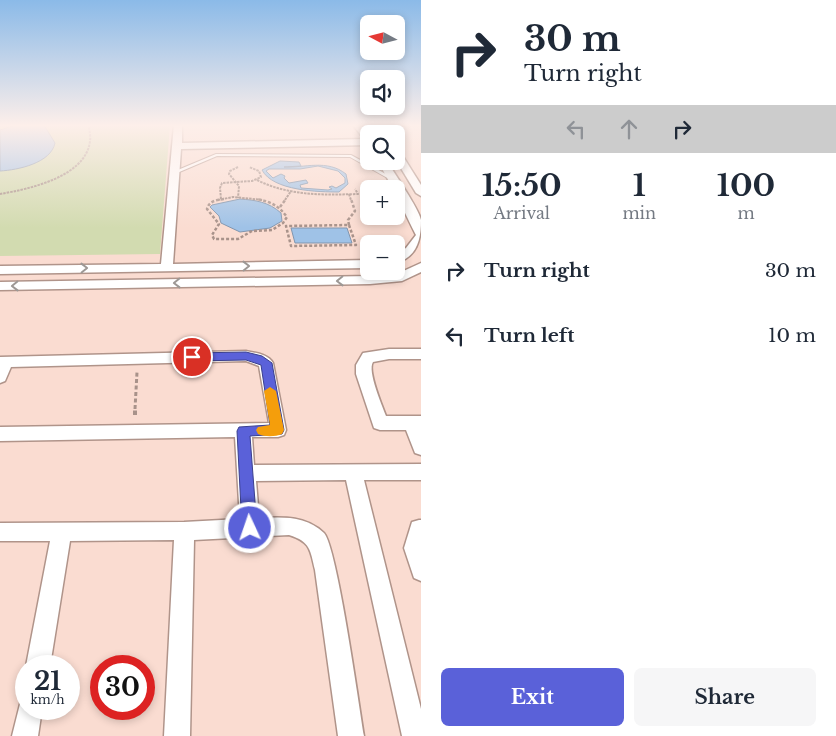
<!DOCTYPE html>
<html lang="en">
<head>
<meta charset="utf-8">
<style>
  body { margin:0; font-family:"Libre Baskerville",serif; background:#f6f6f7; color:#1f2937; height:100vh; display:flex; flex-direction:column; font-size:19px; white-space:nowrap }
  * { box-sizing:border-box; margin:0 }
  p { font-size:16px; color:#747a83 }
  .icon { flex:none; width:28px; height:28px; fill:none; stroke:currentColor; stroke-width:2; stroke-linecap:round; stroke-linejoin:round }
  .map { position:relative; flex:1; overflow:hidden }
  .panel { display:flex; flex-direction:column; background:#fff; width:415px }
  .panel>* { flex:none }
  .guide { background:#fff; color:#1f2937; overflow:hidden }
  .needle { width:32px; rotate:277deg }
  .tools { position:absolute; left:360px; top:15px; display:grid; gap:10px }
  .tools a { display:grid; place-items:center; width:45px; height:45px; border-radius:8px; background:#fff; box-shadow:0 2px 8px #0003; font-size:25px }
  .speed { position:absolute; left:15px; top:655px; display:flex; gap:10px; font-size:25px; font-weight:700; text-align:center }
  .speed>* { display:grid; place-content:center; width:65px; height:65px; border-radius:50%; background:#fff; box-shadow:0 2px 8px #0003; line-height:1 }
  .speed small { font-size:12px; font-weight:400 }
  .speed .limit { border:8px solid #d22; background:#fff; color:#111 }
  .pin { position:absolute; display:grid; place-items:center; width:42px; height:42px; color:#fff; margin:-21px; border:2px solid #fff; border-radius:50%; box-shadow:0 1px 5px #0007 }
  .me { position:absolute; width:55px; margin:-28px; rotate:357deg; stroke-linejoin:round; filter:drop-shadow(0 0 4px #0008) }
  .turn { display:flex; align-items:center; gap:18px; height:105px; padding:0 20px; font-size:22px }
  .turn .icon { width:65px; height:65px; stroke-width:2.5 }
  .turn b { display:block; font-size:35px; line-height:42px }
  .lanes { display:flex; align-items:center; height:48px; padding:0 20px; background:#0003; justify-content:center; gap:25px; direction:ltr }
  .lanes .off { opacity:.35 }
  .eta { display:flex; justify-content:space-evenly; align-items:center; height:85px; text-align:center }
  .eta b { font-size:30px; font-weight:700; line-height:35px }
  .primary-button { display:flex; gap:10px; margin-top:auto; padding:10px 20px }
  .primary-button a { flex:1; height:58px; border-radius:8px; background:#5a61d9; color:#fff; font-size:20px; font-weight:700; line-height:58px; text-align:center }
  .primary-button a+a { background:#f6f6f7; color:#1f2937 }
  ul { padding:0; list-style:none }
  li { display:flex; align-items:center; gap:15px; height:65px; padding:0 20px }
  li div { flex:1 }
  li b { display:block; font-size:19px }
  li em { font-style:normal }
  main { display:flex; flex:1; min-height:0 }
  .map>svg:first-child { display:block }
</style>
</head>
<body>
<main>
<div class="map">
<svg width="421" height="736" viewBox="0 0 421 736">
  <rect width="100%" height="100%" fill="#fadcd1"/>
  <path fill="#d2dbb0" d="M0,125H170L160,254L0,256Z"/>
  <g fill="#9fc2e7" stroke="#8196af" fill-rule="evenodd">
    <path d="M16,125H44L55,143C51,163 18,170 0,171V130Z"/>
    <path d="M280,161L299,162L301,166L284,167C305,168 327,159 346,174L348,184L339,192C319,192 273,191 262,170ZM318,166L338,171L345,178V183L336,188L332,186L329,187L332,189L328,190L301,188L300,185L308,183L306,180L289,183L284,178L285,176L281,174L273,178L266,171L269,169H300Z"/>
    <path d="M240,199C255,200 269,202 281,213L282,221L270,228L240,232L221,223L219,216L210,207L212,205Z"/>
    <path d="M291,228H347L352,243H295Z"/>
  </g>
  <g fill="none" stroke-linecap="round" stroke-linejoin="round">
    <g stroke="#b0948a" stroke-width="2">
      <path id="service" d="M216,154L351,155L395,179L391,180L350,157L217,156L177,173L173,172Z"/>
    </g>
    <g stroke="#b0948a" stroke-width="3">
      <g id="minor">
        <path d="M174,125H182V143L364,139L353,125H361L369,134V145L181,149L173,264L369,260V268L0,274V266L161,264Z"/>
        <path d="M376,125H384L389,134H381Z"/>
        <path d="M396,149L399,150L421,185V196L416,193L396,160Z"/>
        <path d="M378,161H387C394,173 419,209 421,220C421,240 417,257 396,263V254L406,248L416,235C412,227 396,196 396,189H393Z"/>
        <path d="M421,263V272L402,281L370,284L0,290V282L370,276L399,273Z"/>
        <path d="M389,349H421V359H389L373,362C367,371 382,405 386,416H421V455L415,453L406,430H380L374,428L356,374V365L363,353Z"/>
        <path d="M246,351C255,353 268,354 273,363L286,430L284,435L278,437H252L254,465L421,464V480H364L421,709V736H402L346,480L256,481L259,518C282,517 306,515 324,533C337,547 359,706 364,736H338L315,570C310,550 311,542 289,535L194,540L190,736H164L174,540L70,541L50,666H26L50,541H0V523L184,522L240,519L235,437L0,441V427L269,423L259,366L246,361L11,367L5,381L0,383V357Z"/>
        <path d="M419,520H421V581L414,578L404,548L412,522Z"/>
        <path d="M26,698V709H42L38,736H12L21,700Z"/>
      </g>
    </g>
    <g stroke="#a8928a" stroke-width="2" stroke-dasharray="2.5 1" stroke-linecap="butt">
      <path d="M238,167L230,171L229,174L239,186L238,198"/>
      <path d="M257,180C289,196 323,195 358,194L355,189"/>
      <path d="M0,194C29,189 86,177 90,141C91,136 89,130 89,125"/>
      <path d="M349,194L351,200"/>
      <path d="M221,199L220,188L222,183L252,181L261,177L259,171L249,167"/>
      <path d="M218,200L233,197L263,200"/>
      <path d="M285,200L291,191"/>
    </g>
    <g stroke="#a8928a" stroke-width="2.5" stroke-dasharray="3 2" stroke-linecap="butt">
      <path d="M224,199C216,200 209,201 207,209L219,224L212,235L214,239H238L252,231L272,230L283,223L287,217C279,206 270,201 256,199"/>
      <path d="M280,207L286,199"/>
      <path d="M349,225L348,220L355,211L351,199"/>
      <path d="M349,225L356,245L291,246L286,226Z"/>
    </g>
    <path stroke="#a8928a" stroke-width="3" stroke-dasharray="4 2.5" stroke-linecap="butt" d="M135,409L137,372"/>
    <path stroke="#a8928a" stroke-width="4" stroke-dasharray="4.5 3" stroke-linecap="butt" d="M135,415V408"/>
    <use href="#service" fill="#fff" fill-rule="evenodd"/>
    <use href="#minor" fill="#fff" fill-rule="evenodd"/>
  </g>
  <defs><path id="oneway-chevron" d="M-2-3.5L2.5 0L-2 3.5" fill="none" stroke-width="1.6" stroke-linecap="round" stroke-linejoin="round" transform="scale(1.25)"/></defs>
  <g stroke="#9d9895">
    <use href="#oneway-chevron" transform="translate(246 266) rotate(-1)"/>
    <use href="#oneway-chevron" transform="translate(84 268) rotate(-1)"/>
    <use href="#oneway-chevron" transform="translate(340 281) rotate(179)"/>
    <use href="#oneway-chevron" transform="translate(177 283) rotate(179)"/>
    <use href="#oneway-chevron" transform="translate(15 286) rotate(179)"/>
  </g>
  <linearGradient id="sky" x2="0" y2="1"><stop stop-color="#8bbae8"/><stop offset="0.55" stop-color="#fdefea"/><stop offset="1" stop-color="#fdefea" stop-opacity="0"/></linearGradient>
  <rect width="421" height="228" fill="url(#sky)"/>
  <path fill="#5a61d9" stroke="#3a3f8d" d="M246,352L262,356L272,363L284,430L282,434L250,436L257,528L255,533L250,535L245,533L242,528L237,431L239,427L270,425L261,365L246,360L192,361L186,357L192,353Z"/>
  <path fill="#f59e0b" d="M270,387L276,391L284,430L282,434C275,437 265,437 258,434L256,430L258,427L270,425L264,391Z"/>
</svg>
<div class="tools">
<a><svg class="needle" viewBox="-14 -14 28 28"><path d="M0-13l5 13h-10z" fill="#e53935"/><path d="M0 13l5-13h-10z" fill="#747a83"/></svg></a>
<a><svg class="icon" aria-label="sound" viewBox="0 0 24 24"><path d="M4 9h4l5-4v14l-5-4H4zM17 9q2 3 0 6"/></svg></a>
<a><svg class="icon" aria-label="search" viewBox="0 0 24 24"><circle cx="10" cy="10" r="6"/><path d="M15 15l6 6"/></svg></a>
<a>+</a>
<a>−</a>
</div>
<div class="speed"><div>21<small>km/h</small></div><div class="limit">30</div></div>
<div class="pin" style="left:192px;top:357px;background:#d93025"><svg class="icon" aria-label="arrive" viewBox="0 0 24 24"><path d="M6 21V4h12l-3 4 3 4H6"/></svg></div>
<svg class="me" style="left:250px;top:528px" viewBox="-20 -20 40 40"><circle r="17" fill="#5a61d9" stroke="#fff" stroke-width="3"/><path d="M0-11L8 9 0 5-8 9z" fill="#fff"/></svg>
</div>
<section class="panel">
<div class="guide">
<div class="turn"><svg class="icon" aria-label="right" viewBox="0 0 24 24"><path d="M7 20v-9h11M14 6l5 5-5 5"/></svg><div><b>30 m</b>Turn right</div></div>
<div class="lanes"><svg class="icon off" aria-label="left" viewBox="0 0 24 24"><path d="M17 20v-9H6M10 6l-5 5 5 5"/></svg><svg class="icon off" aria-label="ahead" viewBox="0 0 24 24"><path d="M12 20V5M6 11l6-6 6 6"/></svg><svg class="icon" aria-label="right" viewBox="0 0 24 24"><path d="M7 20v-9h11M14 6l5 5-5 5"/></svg></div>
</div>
<div class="eta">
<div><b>15:50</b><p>Arrival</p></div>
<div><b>1</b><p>min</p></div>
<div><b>100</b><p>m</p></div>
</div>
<ul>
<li><svg class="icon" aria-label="right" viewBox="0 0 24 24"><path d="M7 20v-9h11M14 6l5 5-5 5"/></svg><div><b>Turn right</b></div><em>30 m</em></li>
<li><svg class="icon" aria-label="left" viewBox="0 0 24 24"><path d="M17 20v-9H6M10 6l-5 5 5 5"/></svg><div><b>Turn left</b></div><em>10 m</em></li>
</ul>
<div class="primary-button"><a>Exit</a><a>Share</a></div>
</section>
</main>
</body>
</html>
